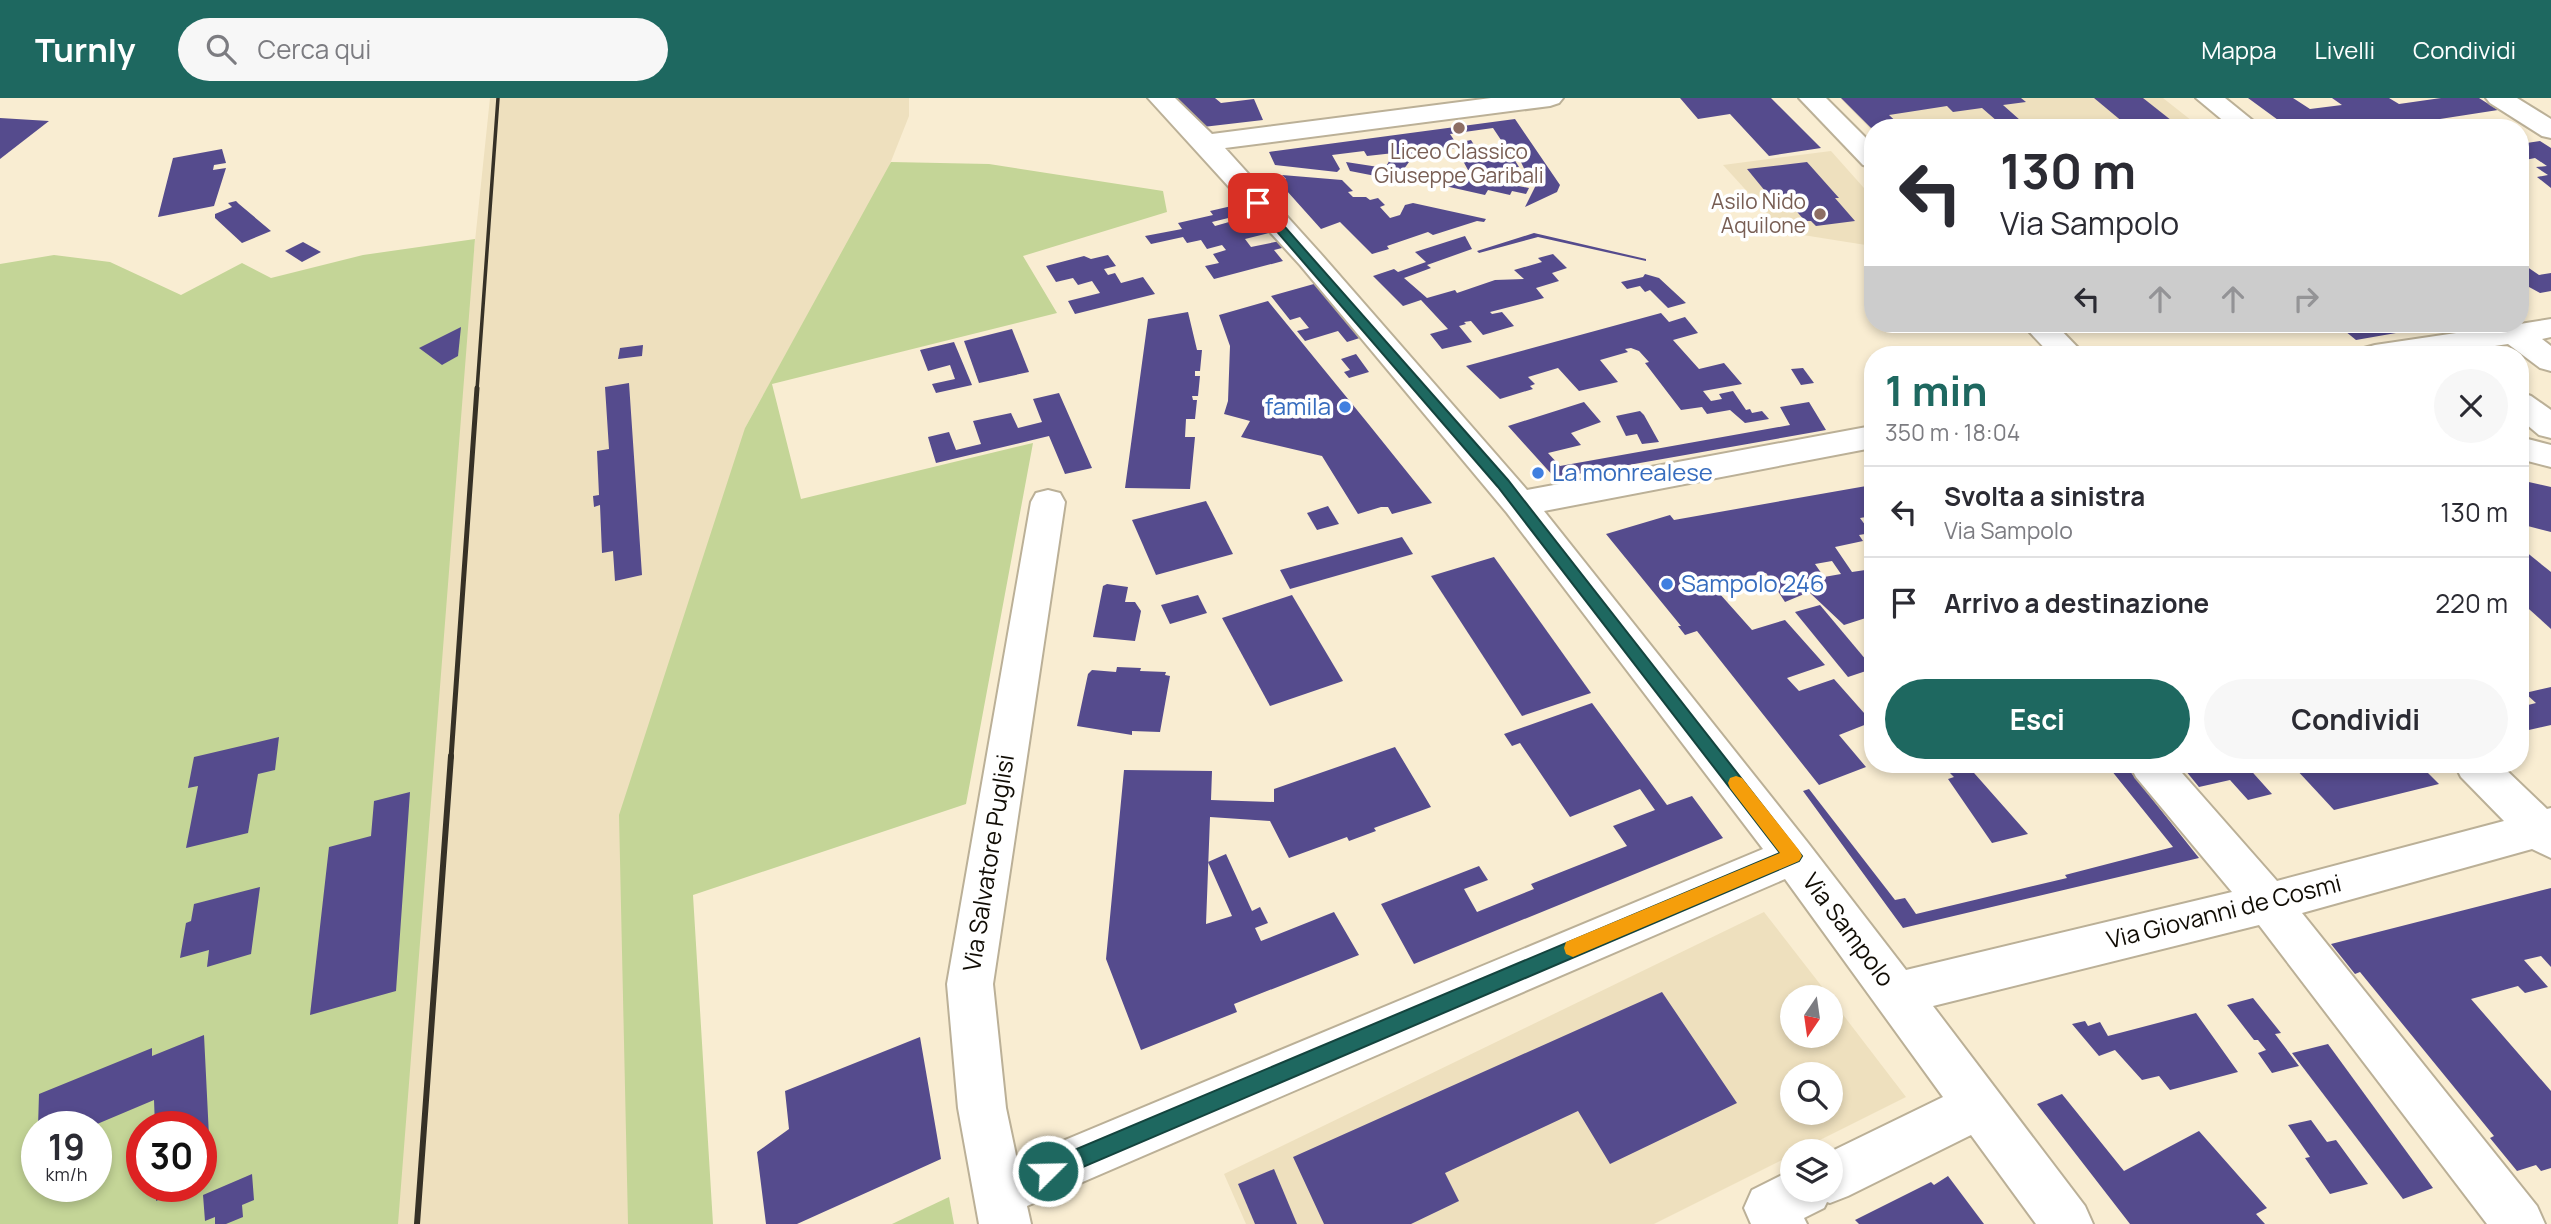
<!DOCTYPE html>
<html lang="it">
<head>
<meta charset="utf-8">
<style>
  body { margin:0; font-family:Manrope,sans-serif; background:#f7f7f7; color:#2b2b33; height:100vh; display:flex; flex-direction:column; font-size:26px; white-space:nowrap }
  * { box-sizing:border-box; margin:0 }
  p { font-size:23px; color:#7c7c81 }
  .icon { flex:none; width:38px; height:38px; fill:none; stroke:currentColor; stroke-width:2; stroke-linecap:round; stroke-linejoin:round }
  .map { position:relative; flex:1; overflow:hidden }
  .side { position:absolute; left:1864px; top:248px; width:665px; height:427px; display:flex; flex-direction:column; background:#fff; border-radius:28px; box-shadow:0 4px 10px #0003 }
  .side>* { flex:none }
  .guide { position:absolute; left:1864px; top:21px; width:665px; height:214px; border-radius:28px; box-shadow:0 4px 10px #0003; background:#fff; color:#2b2b33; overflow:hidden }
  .needle { width:46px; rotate:193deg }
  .buttons { position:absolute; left:1780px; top:887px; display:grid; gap:14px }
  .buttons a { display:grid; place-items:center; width:63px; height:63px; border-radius:50%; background:#fff; box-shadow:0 4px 10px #0003; font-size:35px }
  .speed { position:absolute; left:21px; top:1013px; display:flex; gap:14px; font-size:35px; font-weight:700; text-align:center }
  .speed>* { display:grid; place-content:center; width:91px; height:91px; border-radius:50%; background:#fff; box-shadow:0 4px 10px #0003; line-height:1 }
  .speed small { font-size:18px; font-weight:400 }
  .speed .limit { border:10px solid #d22; background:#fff; color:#111 }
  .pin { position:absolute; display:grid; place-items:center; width:60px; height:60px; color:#fff; margin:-30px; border-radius:14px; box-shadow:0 4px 10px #0006 }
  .me { position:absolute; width:77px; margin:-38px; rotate:67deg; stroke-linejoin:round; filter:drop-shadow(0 0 5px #0008) }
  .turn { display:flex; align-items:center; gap:24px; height:147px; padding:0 21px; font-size:32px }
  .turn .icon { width:91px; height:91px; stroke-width:2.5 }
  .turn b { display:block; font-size:49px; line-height:60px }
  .lanes { display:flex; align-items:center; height:66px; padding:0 21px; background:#0003; justify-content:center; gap:35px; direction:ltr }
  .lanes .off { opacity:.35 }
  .round { display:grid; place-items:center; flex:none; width:74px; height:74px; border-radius:37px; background:#f7f7f7 }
  .summary { display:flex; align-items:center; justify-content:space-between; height:119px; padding:0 21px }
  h1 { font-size:42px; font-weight:700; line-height:52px; color:#1e6860 }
  .action { display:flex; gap:14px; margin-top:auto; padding:14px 21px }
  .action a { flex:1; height:80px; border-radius:42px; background:#1e6860; color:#fff; font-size:28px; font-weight:700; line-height:80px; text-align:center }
  .action a+a { background:#f7f7f7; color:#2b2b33 }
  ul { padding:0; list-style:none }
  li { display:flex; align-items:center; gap:21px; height:91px; padding:0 21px; border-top:2px solid #e1e1e2 }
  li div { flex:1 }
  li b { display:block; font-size:26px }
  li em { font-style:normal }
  header { display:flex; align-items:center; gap:42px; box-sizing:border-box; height:98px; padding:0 35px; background:#1e6860; color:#fff }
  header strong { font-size:33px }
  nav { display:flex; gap:38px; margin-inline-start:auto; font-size:24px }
  .search { width:490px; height:63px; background:#f7f7f7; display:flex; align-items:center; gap:18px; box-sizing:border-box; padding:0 24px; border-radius:38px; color:#7c7c81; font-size:26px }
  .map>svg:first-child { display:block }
</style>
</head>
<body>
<header>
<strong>Turnly</strong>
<div class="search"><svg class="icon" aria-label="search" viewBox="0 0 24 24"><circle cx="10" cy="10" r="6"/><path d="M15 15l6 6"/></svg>Cerca qui</div>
<nav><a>Mappa</a><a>Livelli</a><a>Condividi</a></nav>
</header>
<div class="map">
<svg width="2551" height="1126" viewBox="0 0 2551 1126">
  <rect width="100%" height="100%" fill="#f9edd2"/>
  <g fill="#eee0be" fill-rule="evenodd">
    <path d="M490,0H909V18L886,76L745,330L629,1126H395L461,277Z"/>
    <path d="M1840,0H2163L2201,30H1872V33Z"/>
    <path d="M1831,53L1872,99V148L1784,134L1723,67Z"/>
    <path d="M1764,814L1830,899L1792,900V938H1830L1831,901L1906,999L1798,1053L1792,1054V1057L1654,1126H1246L1224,1076ZM1792,976H1830V1015H1792Z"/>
  </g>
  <g fill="#c4d597" fill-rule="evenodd">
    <path d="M891,64L989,66L1163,93L1167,114L1023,158L1057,215L772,286L801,401L1033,345L966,706L693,797L713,1126H628L619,717L745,330Z"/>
    <path d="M475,141L398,1126H0V166L54,157L110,164L181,197L242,165L271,180L363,157ZM37,1029H96V1088H37ZM142,1029H201V1088H142Z"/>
    <path d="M949,1099L954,1126H892Z"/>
  </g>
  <g fill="#554b8d" fill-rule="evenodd">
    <path d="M1176,0H1215L1221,5L1254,1L1263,22L1203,29Z"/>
    <path d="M1680,0H1771L1821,50L1769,58L1730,16L1698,21Z"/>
    <path d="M1841,0H2021L2026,4L2003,7L2029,30H2005L1982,10L1953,14L1947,8L1889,17L1903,30H1871Z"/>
    <path d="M2094,0H2143L2181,30H2130Z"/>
    <path d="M2248,0H2293L2310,11L2342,7L2332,0H2389L2399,6L2441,0H2479L2498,12L2382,30H2289Z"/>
    <path d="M0,20L49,23L0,61Z"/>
    <path d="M1515,21L1560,87L1557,94L1525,109L1536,87L1531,85L1519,60H1513L1493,30L1450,36L1456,45L1471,42L1482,60L1500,63L1514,61L1519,69L1479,75L1476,71L1468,72L1456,50L1446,51L1447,55L1409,64L1396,82L1350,73L1346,64L1385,70L1394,55L1367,58L1364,53L1332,57L1340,71L1337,74L1275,67L1269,54Z"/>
    <path d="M2540,43L2551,50V90L2537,79L2548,77L2536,69L2547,68L2535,60L2520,63V46Z"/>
    <path d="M222,51L226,65L214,67L213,72L226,70L214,108L158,119L173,60Z"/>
    <path d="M1807,64L1839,100H1835L1855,123L1816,128L1811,123H1805L1792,108L1779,110L1747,71Z"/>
    <path d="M1282,77L1342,82L1353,93L1348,94L1353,99H1366L1370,102L1378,100L1385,107L1380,109L1390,120L1400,117L1405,107L1413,105L1486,121L1484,124L1477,123L1433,137L1428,134L1387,148L1389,151L1372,156L1340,124L1321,131L1278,83L1286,81Z"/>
    <path d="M1451,78L1471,82L1473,79L1529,90L1526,96L1512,93L1510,97L1488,92L1485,97L1445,88Z"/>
    <path d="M236,103L239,106L271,133L242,145L215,120V116L232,109L228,105Z"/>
    <path d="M1249,104L1257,113L1212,124L1215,128L1236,122L1242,130L1268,124L1277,133L1245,141L1251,149L1285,142L1290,148L1274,152L1283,163L1214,181L1205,168L1219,165L1213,156L1226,152L1222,147L1207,151L1201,142L1187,145L1183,139L1151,146L1145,138L1182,131L1178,125L1213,117L1210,113Z"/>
    <path d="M1534,135L1646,161V163L1538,139L1479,155L1477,153Z"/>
    <path d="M1465,138L1472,151L1427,167L1431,170L1404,180L1427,200L1455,192L1457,195L1495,182L1524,181L1514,172L1542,164L1538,160L1553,156L1567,170L1552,175L1559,183L1536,190L1544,200L1490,214L1492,216L1502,214L1514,228L1483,237L1471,223L1464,224L1466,226L1459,228L1472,244L1442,251L1430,236L1448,231L1421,202L1403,208L1373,178L1394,171L1398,174L1426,164L1415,154Z"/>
    <path d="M303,144L321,154L302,164L285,153Z"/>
    <path d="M1108,157L1116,168L1104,171L1108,177L1115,175L1121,185L1143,179L1155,196L1075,216L1068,203L1100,195L1092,183L1078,187L1073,180L1056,184L1046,168L1084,158L1091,161Z"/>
    <path d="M2520,164L2539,177L2551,175V193L2540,195L2520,184Z"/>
    <path d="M1645,176L1659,180L1686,205L1668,210L1650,192L1645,194L1640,188L1627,191L1621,184L1643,179Z"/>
    <path d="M1321,184L1366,238L1347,244L1338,233L1305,243L1297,233L1309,230L1300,219L1290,222L1271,198Z"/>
    <path d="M1268,203L1366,323L1432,405L1392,416L1388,409H1381L1358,416L1322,358L1241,339L1250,323L1224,316L1228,303L1230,248L1219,217Z"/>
    <path d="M1188,214L1197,252H1202L1200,273H1195V278H1200L1198,298H1192L1193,302H1197L1195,321H1186L1185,339H1195L1190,391L1125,390L1148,221Z"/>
    <path d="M1661,215L1669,224L1685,219L1698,235L1673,242L1699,271L1724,265L1742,286L1703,293L1711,303L1722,301L1719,296L1733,293L1746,312L1750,311L1752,315L1762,313L1769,321L1745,325L1730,312L1707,316L1702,309L1681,312L1645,265L1649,264L1639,253L1631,250L1625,251L1628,254L1600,262L1618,284L1579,293L1558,270L1528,279L1535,286L1530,288L1533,291L1500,301L1466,268Z"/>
    <path d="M2388,226H2432L2436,228L2356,242L2345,233Z"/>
    <path d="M461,229L458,258L442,267L419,250Z"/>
    <path d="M1012,231L1029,274L979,285L964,243Z"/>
    <path d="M954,244L972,287L936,295L932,286L955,281L950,267L928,273L920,252Z"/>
    <path d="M643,247L642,258L618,261L620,250Z"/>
    <path d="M1356,256L1369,274L1349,280L1344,274L1350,272L1341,261Z"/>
    <path d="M1803,270L1814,285L1801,287L1791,271Z"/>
    <path d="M629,285L642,477L615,483L613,453L602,455L600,407L594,409L593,398L599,397L597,353L609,351L605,289Z"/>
    <path d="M1059,295L1092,370L1065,376L1049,338L936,365L928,339L949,334L956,352L981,346L973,323L1011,315L1018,330L1042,324L1033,301Z"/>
    <path d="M1584,304L1601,324L1571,335L1581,347L1548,355L1560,368L1790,327L1780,309L1809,304L1826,332L1555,380L1508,328Z"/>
    <path d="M1640,313L1644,317L1659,344L1642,346L1637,336L1626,338L1616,318Z"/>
    <path d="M2520,382L2551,389V434L2520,426Z"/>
    <path d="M1872,387V418L1860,420L1871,435L1859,437L1863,443L1835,449L1852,474L1872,471V518L1844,527L1809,494L1785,504L1766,475L1711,486L1752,532L1785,522L1825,567L1787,580L1799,593L1834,581L1872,624L1839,637L1866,669L1819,687L1697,533L1685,537L1678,528H1681L1606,436L1670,417L1674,422ZM1832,463L1841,476L1824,479L1815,466Z"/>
    <path d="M1206,403L1233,456L1156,477L1132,422Z"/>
    <path d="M1328,408L1339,426L1317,432L1307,415Z"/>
    <path d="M1402,439L1413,456L1290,491L1280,472Z"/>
    <path d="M2520,449L2551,474V531L2520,503Z"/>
    <path d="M1494,459L1591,595L1522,618L1431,478Z"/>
    <path d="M1107,486L1128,489L1125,504H1135L1141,513L1135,543L1093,539L1103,488Z"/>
    <path d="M1198,497L1207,515L1170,526L1161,507Z"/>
    <path d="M1292,497L1343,583L1270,608L1222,520Z"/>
    <path d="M1820,507L1872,569V571L1848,579L1795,514Z"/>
    <path d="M1117,569L1141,570L1140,573L1166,574L1165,577L1170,578L1160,634L1132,633V637L1077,628L1088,576L1092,572L1116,574Z"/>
    <path d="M2551,589V627L2520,634V609L2536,605L2525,595Z"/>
    <path d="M1592,605L1667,707L1692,698L1723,740L1414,866L1381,806L1479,768L1488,782L1464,791L1477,814L1534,791L1531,786L1627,748L1613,728L1655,712L1640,691L1570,719L1520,645L1512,648L1504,636Z"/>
    <path d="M279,639L275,672L258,676L248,735L186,750L198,688L188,690L194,659Z"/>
    <path d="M1395,649L1431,709L1374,730L1376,733L1349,743L1347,739L1289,760L1270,723L1210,719L1206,826L1232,818L1208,764L1226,756L1252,813L1260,809L1268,825L1255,830L1261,843L1334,814L1359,857L1234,906L1237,914L1141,952L1106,861L1124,672L1212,673L1211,702L1274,704V691Z"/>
    <path d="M1942,667H1967L2028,736L1992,745L1948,681L1954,679Z"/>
    <path d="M2107,667H2125L2199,760L1903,830L1803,693L1809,691L1895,802L1905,800L1916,816L2067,780L2065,777L2173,749Z"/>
    <path d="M2181,667H2246L2272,696L2248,702L2230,682L2199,689Z"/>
    <path d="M2309,667H2420L2439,686L2334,712L2295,670Z"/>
    <path d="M410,694L396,893L310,917L329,749L371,738L374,703Z"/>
    <path d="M260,789L251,856L207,869L209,852L180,860L186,825L191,823L194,806Z"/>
    <path d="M2551,790V869L2541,858L2524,862L2548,889L2525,895L2518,888L2471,901L2551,993V1070L2541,1073L2536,1067L2517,1073L2490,1040L2494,1038L2360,874L2355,876L2331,846Z"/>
    <path d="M1662,894L1737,1005L1610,1066L1578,1013L1445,1075L1459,1103L1411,1126H1324L1293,1059Z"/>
    <path d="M2253,900L2281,935L2275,936L2299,968L2272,975L2258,955L2266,952L2258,942H2254L2227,907Z"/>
    <path d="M2196,915L2238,974L2170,992L2159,978L2142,982L2115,952L2099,958L2072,926L2085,923L2088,928L2100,924L2108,938Z"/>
    <path d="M204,937L211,1079L201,1084V1029H155L154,1002L90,1029H38L39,996L152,950V958Z"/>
    <path d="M920,939L941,1061L797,1126H766L757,1054L789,1031L785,993Z"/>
    <path d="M2328,946L2433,1090L2403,1101L2292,955Z"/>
    <path d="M2062,996L2124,1073L2199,1033L2267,1110L2256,1116L2265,1126H2130L2037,1006Z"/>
    <path d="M2311,1022L2327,1044L2336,1042L2368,1086L2330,1096L2305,1060L2310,1059L2288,1027Z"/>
    <path d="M1274,1071L1297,1126H1255L1238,1086Z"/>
    <path d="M252,1076L254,1102L242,1107L243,1119L226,1126H215V1119L205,1123L203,1097Z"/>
    <path d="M1948,1078L1984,1126H1859L1855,1122L1931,1084L1934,1087Z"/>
    <path d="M156,1088H190L156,1103Z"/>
  </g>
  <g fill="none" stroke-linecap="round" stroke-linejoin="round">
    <g stroke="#bbb097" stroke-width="4">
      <g id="minor">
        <path d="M1148,0H1175L1212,36L1491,0H1563L1559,5L1550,8L1225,50L1320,155L1527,392L1872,328V350L1544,413L1808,745L1906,872L2232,794L2136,679L2130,667H2175L2277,783L2504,723L2461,679L2455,667H2501L2547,711L2551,710V760L2532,751L2302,815L2537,1108L2545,1126H2487L2259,827L1933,908L2085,1108L2093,1126H2036L1971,1037L1848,1098L1830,1105L1827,1104L1824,1110L1804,1120L1807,1126H1751L1744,1110L1752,1092L1792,1072V1092H1830V1054L1943,999L1785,781L1027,1108L1031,1126H979L958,1010L947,886L1031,404L1036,395L1048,392L1060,395L1065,404L993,886L1006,1010L1017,1062L1763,751L1507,415L1300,167Z"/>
        <path d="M1799,0H1826L1872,46V69L1863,67Z"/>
        <path d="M2196,0H2225L2262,30H2232Z"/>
        <path d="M2486,0H2517L2551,21V40L2542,38L2490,5Z"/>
        <path d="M2551,221V239L2542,241L2551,248V273L2540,270L2508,246L2436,257H2359L2364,250L2375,247L2490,230L2489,226H2520Z"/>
        <path d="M2022,226H2055L2085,257H2051Z"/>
        <path d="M2520,294L2531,298L2551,312V340L2539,337L2520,321Z"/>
        <path d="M2520,339L2551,347V369L2520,361Z"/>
      </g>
    </g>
    <use href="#minor" fill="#fff" fill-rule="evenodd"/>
    <path stroke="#363126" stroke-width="3.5" d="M477,292L498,0"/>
    <path stroke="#363126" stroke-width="5" d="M451,660L477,290"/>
    <path stroke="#363126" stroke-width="6" d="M417,1126L451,658"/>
  </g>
  <path fill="#1e6860" stroke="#14443e" stroke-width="2" d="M1254,103H1262L1508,382L1802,758L1799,763L1048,1084L1041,1080L1038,1073L1041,1066L1780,755L1498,389L1254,107Z"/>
  <path fill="#f59e0b" d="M1736,678L1742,680L1799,752L1802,758L1799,763L1580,856L1573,859L1566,856L1564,850L1566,844L1780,755L1730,690L1728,685L1730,680Z"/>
  <g fill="#8d6e63" stroke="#fff" stroke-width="2.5">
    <circle cx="1459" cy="30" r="7"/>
    <circle cx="1820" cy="116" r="7"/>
  </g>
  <g fill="#3f7fe0" stroke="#fff" stroke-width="2.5">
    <circle cx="1345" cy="309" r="7"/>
    <circle cx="1538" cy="375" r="7"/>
    <circle cx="1667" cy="486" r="7"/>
  </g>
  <g text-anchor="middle" stroke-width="7" stroke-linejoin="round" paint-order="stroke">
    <g font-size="21" fill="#785e54" stroke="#fff">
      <text x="1459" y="61">Liceo Classico<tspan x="1459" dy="24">Giuseppe Garibali</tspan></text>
      <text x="1806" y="111" text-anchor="end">Asilo Nido<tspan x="1806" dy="24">Aquilone</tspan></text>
    </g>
    <g font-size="24" fill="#366cbe" stroke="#fff" text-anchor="start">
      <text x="1331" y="317" text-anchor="end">famila</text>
      <text x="1552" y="383">La monrealese</text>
      <text x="1681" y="494">Sampolo 246</text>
    </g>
    <g font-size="24" fill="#100c04" stroke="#fff">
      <text transform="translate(989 765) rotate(-81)" y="8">Via Salvatore Puglisi</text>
      <text transform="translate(2224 814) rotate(-14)" y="8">Via Giovanni de Cosmi</text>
      <text transform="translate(1848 832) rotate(53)" y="8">Via Sampolo</text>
    </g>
  </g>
</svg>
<div class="buttons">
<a><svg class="needle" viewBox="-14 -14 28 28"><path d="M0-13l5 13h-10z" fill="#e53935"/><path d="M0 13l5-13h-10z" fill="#7c7c81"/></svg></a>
<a><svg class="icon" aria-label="search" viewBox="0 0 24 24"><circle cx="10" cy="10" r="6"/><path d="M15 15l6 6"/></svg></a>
<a><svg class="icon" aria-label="layers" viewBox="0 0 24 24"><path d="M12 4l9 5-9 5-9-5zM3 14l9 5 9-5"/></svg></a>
</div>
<div class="speed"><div>19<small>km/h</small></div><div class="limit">30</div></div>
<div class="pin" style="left:1258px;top:105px;background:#d93025"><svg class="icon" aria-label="arrive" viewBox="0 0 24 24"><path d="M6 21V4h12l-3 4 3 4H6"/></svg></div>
<svg class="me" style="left:1048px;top:1073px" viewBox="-20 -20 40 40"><circle r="17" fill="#1e6860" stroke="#fff" stroke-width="3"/><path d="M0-11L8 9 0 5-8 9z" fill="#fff"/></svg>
<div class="guide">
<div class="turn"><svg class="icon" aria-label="left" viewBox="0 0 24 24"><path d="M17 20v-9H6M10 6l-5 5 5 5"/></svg><div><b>130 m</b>Via Sampolo</div></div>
<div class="lanes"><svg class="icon" aria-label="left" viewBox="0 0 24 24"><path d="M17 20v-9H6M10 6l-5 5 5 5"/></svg><svg class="icon off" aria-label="ahead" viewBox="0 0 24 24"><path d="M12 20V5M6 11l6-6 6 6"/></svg><svg class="icon off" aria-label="ahead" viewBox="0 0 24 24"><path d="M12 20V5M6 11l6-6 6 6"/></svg><svg class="icon off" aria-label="right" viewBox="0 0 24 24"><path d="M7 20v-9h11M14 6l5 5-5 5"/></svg></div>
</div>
<section class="side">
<div class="summary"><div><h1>1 min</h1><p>350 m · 18:04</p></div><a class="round"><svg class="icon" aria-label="close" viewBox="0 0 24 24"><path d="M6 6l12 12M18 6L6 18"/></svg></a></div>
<ul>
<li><svg class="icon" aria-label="left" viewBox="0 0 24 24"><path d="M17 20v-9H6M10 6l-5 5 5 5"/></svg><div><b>Svolta a sinistra</b><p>Via Sampolo</p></div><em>130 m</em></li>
<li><svg class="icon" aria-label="arrive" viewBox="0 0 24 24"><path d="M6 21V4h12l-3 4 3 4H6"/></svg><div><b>Arrivo a destinazione</b></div><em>220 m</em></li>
</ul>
<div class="action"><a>Esci</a><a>Condividi</a></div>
</section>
</div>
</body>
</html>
